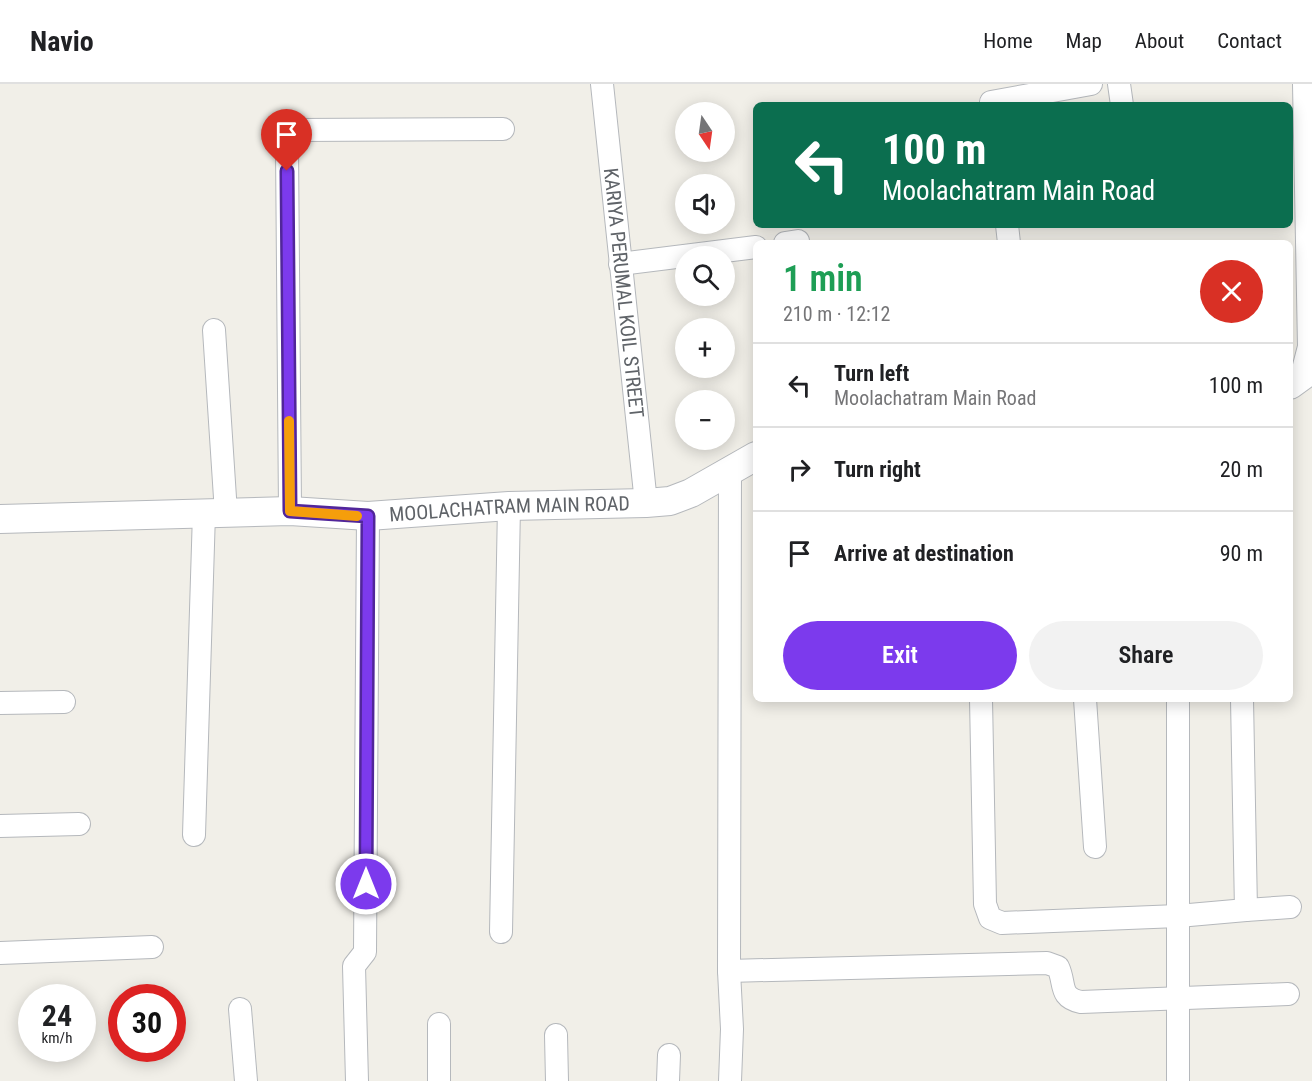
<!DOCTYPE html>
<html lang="en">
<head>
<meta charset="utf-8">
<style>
  body { margin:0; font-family:"Roboto Condensed",sans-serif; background:#f2f2f2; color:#202124; height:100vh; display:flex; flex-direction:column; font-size:22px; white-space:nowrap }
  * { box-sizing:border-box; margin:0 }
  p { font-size:20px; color:#757577 }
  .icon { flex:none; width:33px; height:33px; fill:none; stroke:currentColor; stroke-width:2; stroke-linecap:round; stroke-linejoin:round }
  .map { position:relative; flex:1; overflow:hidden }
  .panel { position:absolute; left:753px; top:156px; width:540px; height:462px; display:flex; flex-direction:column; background:#fff; border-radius:9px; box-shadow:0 3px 15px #0003 }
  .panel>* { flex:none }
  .banner { position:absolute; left:753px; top:18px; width:540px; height:126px; border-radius:9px; box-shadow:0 3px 15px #0003; background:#0b6e4f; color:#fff; overflow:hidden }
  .needle { width:39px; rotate:167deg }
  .tools { position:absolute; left:675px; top:18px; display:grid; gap:12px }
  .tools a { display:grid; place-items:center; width:60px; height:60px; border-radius:50%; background:#fff; box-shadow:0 3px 15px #0003; font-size:30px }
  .speed { position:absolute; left:18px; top:900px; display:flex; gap:12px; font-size:30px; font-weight:700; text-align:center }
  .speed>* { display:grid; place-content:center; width:78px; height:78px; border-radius:50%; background:#fff; box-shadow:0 3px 15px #0003; line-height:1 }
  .speed small { font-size:15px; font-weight:400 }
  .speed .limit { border:9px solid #d22; background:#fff; color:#111 }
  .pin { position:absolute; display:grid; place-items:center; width:51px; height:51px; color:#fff; margin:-62px -26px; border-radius:50% 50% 50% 0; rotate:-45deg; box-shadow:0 0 6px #0007 }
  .pin .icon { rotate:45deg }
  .me { position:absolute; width:66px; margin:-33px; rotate:0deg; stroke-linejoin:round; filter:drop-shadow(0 0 4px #0008) }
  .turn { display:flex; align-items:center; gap:21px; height:126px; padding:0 30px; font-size:27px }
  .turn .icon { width:78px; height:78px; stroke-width:2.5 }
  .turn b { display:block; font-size:42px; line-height:51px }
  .round { display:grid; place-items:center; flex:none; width:63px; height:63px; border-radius:32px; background:#f2f2f2 }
  .head { display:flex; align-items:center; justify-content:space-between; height:102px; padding:0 30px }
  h1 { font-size:36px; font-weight:600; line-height:45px; color:#1e9e55 }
  .cta { display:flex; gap:12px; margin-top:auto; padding:12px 30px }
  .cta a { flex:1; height:69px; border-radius:36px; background:#7c3aed; color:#fff; font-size:24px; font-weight:600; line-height:69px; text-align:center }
  .cta a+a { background:#f2f2f2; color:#202124 }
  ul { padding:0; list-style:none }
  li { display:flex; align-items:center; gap:18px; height:84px; padding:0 30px; border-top:2px solid #e0e0e0 }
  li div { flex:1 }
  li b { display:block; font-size:22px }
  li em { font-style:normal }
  header { display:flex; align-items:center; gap:36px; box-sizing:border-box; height:84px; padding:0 30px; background:#fff; border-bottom:2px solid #e0e0e0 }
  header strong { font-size:28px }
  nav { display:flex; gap:33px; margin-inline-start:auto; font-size:21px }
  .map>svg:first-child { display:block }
</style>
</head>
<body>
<header>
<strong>Navio</strong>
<nav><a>Home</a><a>Map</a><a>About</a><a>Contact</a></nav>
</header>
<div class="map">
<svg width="1312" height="997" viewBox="0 0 1312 997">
  <rect width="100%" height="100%" fill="#f1efe8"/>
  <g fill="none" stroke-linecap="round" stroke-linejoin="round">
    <g stroke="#b5b8bc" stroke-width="24">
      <g id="minor">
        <path id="s1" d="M602,0L646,419"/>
        <path d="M1119,0L1122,21"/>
        <path d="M991,18L1091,0"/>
        <path d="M1007,141L1009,159"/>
        <path d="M785,159L798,157"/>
        <path d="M620,180L756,163"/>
        <path d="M214,246L226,429"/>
        <path d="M730,386L729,887L732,945L730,997"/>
        <path d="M290,427L287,63L289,52L297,46L503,45"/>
        <path d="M981,615L985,820L990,834L1002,839L1178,832L1246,826L1242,615"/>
        <path d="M1085,615L1095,763"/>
        <path d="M1178,615V997"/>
        <path d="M0,619L64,618"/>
        <path d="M0,742L79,740"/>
        <path d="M194,751L204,429"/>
        <path d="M1246,826L1290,823"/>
        <path d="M501,848L509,422"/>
        <path d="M0,869L152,863"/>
        <path d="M729,887L1047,879L1058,883C1066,900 1058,913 1081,918L1288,910"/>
        <path d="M240,925L246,997"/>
        <path d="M439,940V997"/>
        <path d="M556,951L557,997"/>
        <path d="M357,997L354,882L365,868L368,432"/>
        <path d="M668,997L669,971"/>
      </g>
    </g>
    <g stroke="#b5b8bc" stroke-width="30">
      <g id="tertiary">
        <path d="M1290,301L1305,290L1312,263L1307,0"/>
        <path id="s2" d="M0,435L290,427L368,432L509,422L646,419L670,417L691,409L756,372"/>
      </g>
    </g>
    <use href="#minor" stroke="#fff" stroke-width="22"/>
    <use href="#tertiary" stroke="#fff" stroke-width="28"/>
  </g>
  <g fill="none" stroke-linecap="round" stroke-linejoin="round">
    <g stroke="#51269a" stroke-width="15">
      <path id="route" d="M287,87L290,427L368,432L366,800"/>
    </g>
    <use href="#route" stroke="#7c3aed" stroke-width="10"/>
    <path stroke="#f59e0b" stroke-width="10" d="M289,337L290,427L357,432"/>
  </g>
  <g text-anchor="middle" stroke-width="4.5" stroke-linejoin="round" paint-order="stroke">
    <g font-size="20" fill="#5f6368" stroke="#fff">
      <text dy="7" stroke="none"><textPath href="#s1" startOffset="210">KARIYA PERUMAL KOIL STREET</textPath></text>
      <text dy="7" stroke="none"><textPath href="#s2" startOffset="510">MOOLACHATRAM MAIN ROAD</textPath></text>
    </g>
  </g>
</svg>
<div class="tools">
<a><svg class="needle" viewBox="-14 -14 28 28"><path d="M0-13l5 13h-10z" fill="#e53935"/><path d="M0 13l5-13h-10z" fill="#757577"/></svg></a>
<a><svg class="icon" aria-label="sound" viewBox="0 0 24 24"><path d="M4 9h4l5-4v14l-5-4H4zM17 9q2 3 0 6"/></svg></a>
<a><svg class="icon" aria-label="search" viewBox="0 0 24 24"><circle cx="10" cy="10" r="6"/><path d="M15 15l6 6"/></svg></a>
<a>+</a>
<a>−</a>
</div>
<div class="speed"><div>24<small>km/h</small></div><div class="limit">30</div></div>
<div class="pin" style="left:287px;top:87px;background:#d93025"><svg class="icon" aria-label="arrive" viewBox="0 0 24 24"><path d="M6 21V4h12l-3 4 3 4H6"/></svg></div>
<svg class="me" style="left:366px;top:800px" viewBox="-20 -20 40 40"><circle r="17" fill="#7c3aed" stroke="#fff" stroke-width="3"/><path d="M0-11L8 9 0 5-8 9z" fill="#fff"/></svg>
<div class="banner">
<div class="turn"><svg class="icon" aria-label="left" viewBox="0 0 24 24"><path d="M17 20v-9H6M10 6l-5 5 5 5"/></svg><div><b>100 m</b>Moolachatram Main Road</div></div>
</div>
<section class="panel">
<div class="head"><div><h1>1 min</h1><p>210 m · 12:12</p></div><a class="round" style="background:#d93025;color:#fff"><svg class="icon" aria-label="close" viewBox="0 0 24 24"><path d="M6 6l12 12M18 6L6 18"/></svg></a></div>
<ul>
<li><svg class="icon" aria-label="left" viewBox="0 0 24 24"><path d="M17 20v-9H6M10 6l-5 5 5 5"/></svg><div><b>Turn left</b><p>Moolachatram Main Road</p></div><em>100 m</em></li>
<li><svg class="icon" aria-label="right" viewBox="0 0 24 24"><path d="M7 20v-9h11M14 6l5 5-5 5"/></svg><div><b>Turn right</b></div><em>20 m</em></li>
<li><svg class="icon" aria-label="arrive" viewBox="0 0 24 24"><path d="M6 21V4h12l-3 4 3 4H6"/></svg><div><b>Arrive at destination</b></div><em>90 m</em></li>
</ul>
<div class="cta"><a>Exit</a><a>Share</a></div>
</section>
</div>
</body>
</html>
